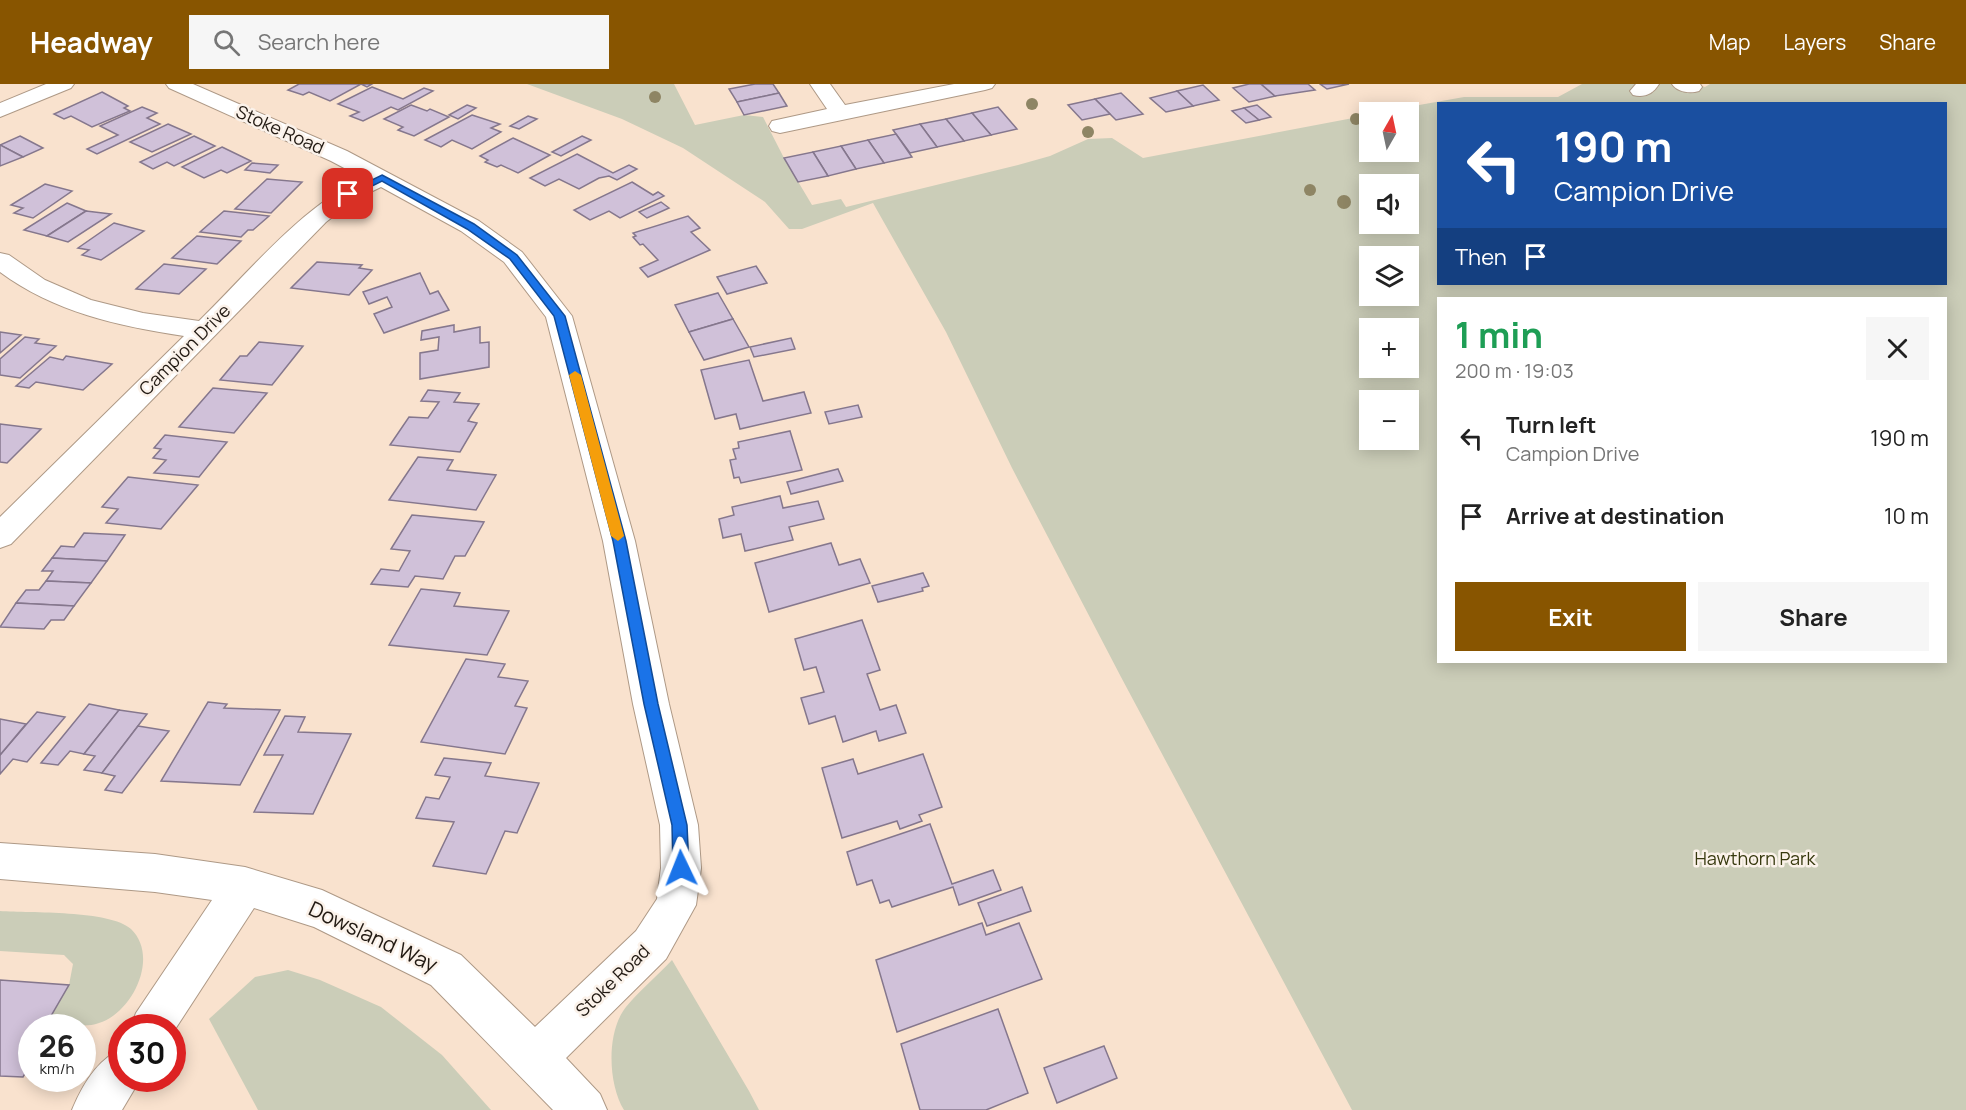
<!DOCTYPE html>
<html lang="en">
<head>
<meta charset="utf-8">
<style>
  body { margin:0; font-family:Manrope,sans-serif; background:#f6f6f6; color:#222; height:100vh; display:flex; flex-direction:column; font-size:22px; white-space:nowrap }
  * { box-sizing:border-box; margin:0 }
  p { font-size:20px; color:#767676 }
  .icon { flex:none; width:33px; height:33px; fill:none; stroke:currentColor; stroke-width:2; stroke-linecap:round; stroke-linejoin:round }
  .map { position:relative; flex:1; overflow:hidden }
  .panel { position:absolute; left:1437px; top:213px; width:510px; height:366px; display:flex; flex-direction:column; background:#fff; border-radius:0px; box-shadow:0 3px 15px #0003 }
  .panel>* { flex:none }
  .top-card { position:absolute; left:1437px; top:18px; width:510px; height:183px; border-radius:0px; box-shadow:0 3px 15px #0003; background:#1a4fa0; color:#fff; overflow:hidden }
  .needle { width:39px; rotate:9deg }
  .tools { position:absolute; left:1359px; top:18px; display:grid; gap:12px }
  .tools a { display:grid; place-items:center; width:60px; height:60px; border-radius:0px; background:#fff; box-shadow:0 3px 15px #0003; font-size:30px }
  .speed { position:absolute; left:18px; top:930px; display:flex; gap:12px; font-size:30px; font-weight:700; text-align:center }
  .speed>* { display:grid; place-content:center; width:78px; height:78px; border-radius:50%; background:#fff; box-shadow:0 3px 15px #0003; line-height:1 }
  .speed small { font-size:15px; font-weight:400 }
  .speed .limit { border:9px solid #d22; background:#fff; color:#111 }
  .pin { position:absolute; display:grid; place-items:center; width:51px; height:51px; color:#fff; margin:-26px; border-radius:12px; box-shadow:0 3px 9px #0006 }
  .me { position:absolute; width:66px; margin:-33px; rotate:358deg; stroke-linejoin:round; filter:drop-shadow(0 0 4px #0008) }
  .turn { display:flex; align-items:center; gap:21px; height:126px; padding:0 18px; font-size:27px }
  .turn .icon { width:78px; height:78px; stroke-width:2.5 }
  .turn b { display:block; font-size:42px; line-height:51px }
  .then { display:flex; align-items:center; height:57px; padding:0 18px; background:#0003; gap:12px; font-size:22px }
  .round { display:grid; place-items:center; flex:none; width:63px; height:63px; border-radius:0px; background:#f6f6f6 }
  .summary { display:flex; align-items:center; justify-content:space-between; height:102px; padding:0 18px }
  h1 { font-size:36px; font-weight:700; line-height:45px; color:#1e9e55 }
  .cta { display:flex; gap:12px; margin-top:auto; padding:12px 18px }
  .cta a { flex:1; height:69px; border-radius:0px; background:#850; color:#fff; font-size:24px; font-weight:700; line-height:69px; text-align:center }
  .cta a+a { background:#f6f6f6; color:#222 }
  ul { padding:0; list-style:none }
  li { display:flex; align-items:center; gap:18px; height:78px; padding:0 18px }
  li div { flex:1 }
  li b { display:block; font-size:22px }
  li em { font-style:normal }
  header { display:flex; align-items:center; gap:36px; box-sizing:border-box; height:84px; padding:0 30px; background:#850; color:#fff }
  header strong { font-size:28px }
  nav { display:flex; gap:33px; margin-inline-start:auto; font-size:21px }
  .search { width:420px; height:54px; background:#f6f6f6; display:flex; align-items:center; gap:15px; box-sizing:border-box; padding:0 21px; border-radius:0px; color:#767676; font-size:22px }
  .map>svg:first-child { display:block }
</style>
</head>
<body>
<header>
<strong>Headway</strong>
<div class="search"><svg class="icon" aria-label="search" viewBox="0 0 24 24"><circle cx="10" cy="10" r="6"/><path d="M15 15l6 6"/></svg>Search here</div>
<nav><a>Map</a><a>Layers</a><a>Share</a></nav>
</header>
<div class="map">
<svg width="1966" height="1026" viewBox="0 0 1966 1026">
  <rect width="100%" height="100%" fill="#f9e2ce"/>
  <g fill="#cbcdb8" fill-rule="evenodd">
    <path d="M527,0H674L695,41L744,31L763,33L784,74L812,121L841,115L846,123L1018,81L1050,72L1088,55L1112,54L1143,74L1369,31L1370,68H1408V28H1380L1464,13H1558L1582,0H1696L1705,3L1710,0H1966V1026H1352L1121,593L1012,384L946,248L873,119L802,145H789L765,118L683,64L622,35ZM1438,20H1946V200H1438ZM1370,100H1408V140H1370ZM1370,172H1408V212H1370ZM1438,214H1946V578H1438ZM1370,244H1408V284H1370ZM1370,316H1408V356H1370Z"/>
    <path d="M0,827C30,829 110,826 131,845C160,873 132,929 99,939C81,945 67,939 50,933L69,901L73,880L64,871L0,867Z"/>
    <path d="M672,876L749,1007L759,1026H624C608,1000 606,948 626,923C640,906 657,892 672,876Z"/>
    <path d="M288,886L320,896L381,923L442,971L491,1026H258L209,935L255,893Z"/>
  </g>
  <g fill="#d0c1d9" stroke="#85778d" stroke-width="1.5">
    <path d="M299,0H372L367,3L361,0L330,17L309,8L303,11L288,6Z"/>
    <path d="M755,0H773L779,9L737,18L729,5Z"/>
    <path d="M1249,0H1261L1275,12L1249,18L1233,4Z"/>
    <path d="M1261,0H1308L1315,6L1275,12Z"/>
    <path d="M1320,0H1349L1327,5Z"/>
    <path d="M1203,1L1219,16L1193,22L1177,7Z"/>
    <path d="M372,3L403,15L424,4L433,7L398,26L391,23L363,37L350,32L359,28L338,20Z"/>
    <path d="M1177,7L1193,22L1166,28L1150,14Z"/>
    <path d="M102,8L128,22L124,24L130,27L92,43L71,32L64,35L54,30Z"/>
    <path d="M779,9L787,22L744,31L737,18Z"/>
    <path d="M1121,9L1143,30L1116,36L1095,15Z"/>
    <path d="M1095,15L1110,30L1082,36L1068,21Z"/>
    <path d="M411,21L427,27L430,25L449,33L414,52L398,46L403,43L384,35Z"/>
    <path d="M467,21L476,24L458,35L449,31Z"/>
    <path d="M1257,21L1271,33L1259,36L1244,24Z"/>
    <path d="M142,23L157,29L147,34L160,40L97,70L87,65L118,51L100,42Z"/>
    <path d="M998,23L1017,45L991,51L972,29Z"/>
    <path d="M1244,24L1259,36L1246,39L1232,27Z"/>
    <path d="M972,29L991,51L964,57L946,35Z"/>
    <path d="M472,31L500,40L491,44L501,48L472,65L452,56L441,63L425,56Z"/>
    <path d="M528,32L537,35L519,45L510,42Z"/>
    <path d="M946,35L964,57L937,63L920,40Z"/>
    <path d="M168,40L191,50L152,68L130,58Z"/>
    <path d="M920,40L937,63L910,69L893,46Z"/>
    <path d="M896,50L912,73L884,79L868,56Z"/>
    <path d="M20,52L43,64L23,73L0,61Z"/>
    <path d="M194,52L215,62L174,82L167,78L153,85L140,78Z"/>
    <path d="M582,52L591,56L561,72L552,68Z"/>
    <path d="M513,54L550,71L518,89L501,81L497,83L485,78L488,76L480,72Z"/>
    <path d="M868,56L884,79L856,85L841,62Z"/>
    <path d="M0,61L23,73L0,82Z"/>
    <path d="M841,62L856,85L828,92L813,68Z"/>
    <path d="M222,63L251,77L227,89L221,86L204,94L182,83Z"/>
    <path d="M813,68L828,92L798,98L784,74Z"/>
    <path d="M577,70L613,89L629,81L637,85L617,96L609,92L599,94L579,105L559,95L545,102L530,94Z"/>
    <path d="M252,79L278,81L270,89L245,86Z"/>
    <path d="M267,95L302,98L271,129L235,125Z"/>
    <path d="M632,98L653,111L658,108L664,112L620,134L609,127L590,136L574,126Z"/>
    <path d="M45,100L72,107L33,134L14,129L23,124L11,121Z"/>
    <path d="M661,118L669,124L647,134L639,128Z"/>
    <path d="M67,119L86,127L47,152L24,146Z"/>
    <path d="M86,127L111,130L68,158L47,152Z"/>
    <path d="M224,127L269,132L253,146H248L241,153L200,148Z"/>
    <path d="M688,132L700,144L691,148L710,166L648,193L640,184L658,176L643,160L640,161L633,153L636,152L633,149Z"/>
    <path d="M114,139L144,147L101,176L82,171L89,166L78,164Z"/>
    <path d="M197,152L241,157L217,180L172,174Z"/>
    <path d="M317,178L362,181L359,184L372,186L349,211L291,204Z"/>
    <path d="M164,180L206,185L179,210L136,205Z"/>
    <path d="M756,182L767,199L727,210L717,193Z"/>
    <path d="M420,189L430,210L438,207L449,226L384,249L374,230L392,223L387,213L369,220L363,208Z"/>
    <path d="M718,209L733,235L689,248L675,221Z"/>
    <path d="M733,235L749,263L704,276L689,248Z"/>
    <path d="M454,241V248L480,243V259L489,258V283L420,295V269L438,266L439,253L421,256L422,247Z"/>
    <path d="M0,248L21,251L0,269Z"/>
    <path d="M25,253L39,255L35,259L56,262L20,294L0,291V275Z"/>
    <path d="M791,254L795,265L754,273L750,263Z"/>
    <path d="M259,258L303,262L272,301L220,296L240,272H247Z"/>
    <path d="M66,272L112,280L83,306L36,298L29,304L16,302L50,273L63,276Z"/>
    <path d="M749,276L763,317L804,308L811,329L740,345L736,330L715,335L701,286Z"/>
    <path d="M213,304L267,309L234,349L179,343Z"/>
    <path d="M428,306L460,309L454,318L479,320L468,337L477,339L460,368L390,361L409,333L428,334L439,318L421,317Z"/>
    <path d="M858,321L862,333L829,340L825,328Z"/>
    <path d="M0,340L41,345L7,379L0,378Z"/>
    <path d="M790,347L802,386L741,399L739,393L734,394L730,376L736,375L733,365L739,364L738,358Z"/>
    <path d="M165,351L227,358L199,393L154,389L166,376L153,374L161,365L154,364Z"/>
    <path d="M418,373L453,376L447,386L496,391L476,426L389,416Z"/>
    <path d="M838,385L843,397L791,410L787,398Z"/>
    <path d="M128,393L198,401L161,445L106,439L118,425L102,423Z"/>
    <path d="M780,412L783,424L818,417L824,435L789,443L793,456L745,467L741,450L723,454L719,435L734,431L732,423Z"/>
    <path d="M412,431L484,438L465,472H455L443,495L415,492L408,503L371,500L381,485L399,487L410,467L391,465Z"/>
    <path d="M84,449L125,451L107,477L52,474L61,462L74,463Z"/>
    <path d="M831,459L839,481L860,475L870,499L769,528L755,479Z"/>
    <path d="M52,474L107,477L91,499L46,497L53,487H42Z"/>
    <path d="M923,489L929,502L922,504L923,507L878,518L872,502Z"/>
    <path d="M46,497L91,499L74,522L16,519L26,506H39Z"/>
    <path d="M421,505L460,509L454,522L509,527L487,571L389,561Z"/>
    <path d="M16,519L74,522L64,536H51L44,545L0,543Z"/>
    <path d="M862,536L880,586L867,590L880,626L896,621L906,649L879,657L876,647L843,658L835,632L809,640L801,614L824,608L816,583L804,586L795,555Z"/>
    <path d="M466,575L505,580L498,593L528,597L515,622L527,624L505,670L421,658Z"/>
    <path d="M208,618L227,620L224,624L280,626L240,701L161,697Z"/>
    <path d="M89,620L119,626L84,670L70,667L58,681L41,679Z"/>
    <path d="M119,626L147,630L102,689L84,686L95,672L84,670Z"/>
    <path d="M37,628L65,633L27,678L13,675L0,690V671Z"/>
    <path d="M285,632L305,633L298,648L351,650L313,730L254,728L283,671H264Z"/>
    <path d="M0,635L26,640L0,671Z"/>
    <path d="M138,642L169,647L122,709L105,706L115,692L102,689Z"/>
    <path d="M923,670L942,723L919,731L922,737L900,745L897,737L842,754L822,684L853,675L858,690Z"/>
    <path d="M444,674L491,679L485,692L539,699L517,749L505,747L486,790L433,782L454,738L416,734L426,713L439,715L450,693L435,691Z"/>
    <path d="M930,740L952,800L993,786L1001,806L959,821L953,803L892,823L889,816L880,819L872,796L857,801L847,768Z"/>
    <path d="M1022,803L1031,827L987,842L978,819Z"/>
    <path d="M982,839L986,851L1019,839L1042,895L897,948L876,876Z"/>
    <path d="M0,896L69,901L44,944H32V978L23,993L0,992Z"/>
    <path d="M998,925L1028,1009L986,1026H920L901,960Z"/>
    <path d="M1104,962L1117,994L1057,1019L1044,984Z"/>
  </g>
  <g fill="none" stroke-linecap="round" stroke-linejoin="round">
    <g stroke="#ae9986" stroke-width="2">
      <g id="minor">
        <path d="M166,0H193L347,67L479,137L522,168L572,232L635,457L669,620L698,741L701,784L696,821L666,875L566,974L600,1010L607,1026H553L431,901L314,843L254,824L172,950V944H130L136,929L212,816L155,808L0,795V759L155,770L245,783L322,806L461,871L535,943L636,847L657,815L661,784L660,741L633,620L603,457L546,233L504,178L461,147L381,103L356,115L326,138L11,460L0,464V433L184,252C118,242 54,228 0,188V169L9,171L45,196L91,216L143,229L199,237C249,188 300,124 363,94L331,77L169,4Z"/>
        <path d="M810,0H830L845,21L954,0H995L992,4L985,6L780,49L772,47L769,42L772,37L827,25Z"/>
        <path d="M1636,0H1659C1653,10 1644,14 1633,11L1630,7Z"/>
        <path d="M1672,0H1700L1702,3L1699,7C1690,10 1677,8 1672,0Z"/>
        <path d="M122,965V994H141L122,1026H72C82,1002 97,975 122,965Z"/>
      </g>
    </g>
    <g stroke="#ae9986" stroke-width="2">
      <path id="tertiary" d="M46,0H74L71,4L0,33V19Z"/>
    </g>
    <use href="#minor" fill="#fff" fill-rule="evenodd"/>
    <use href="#tertiary" fill="#fff" fill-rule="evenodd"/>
  </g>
  <g fill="#8e8564">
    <circle cx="655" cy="13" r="6"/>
    <circle cx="1032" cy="20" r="6"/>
    <circle cx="1356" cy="35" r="6"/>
    <circle cx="1088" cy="48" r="6"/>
    <circle cx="1310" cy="106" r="6"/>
    <circle cx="1344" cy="118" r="7"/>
  </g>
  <path fill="#1a73e8" stroke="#114b97" stroke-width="1.5" d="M382,91L474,140L517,171L565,232L626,457L658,620L687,741L689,784L687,790L681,792L676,790L673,784L672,741L644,620L613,457L554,232L510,175L467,145L382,97L352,112L343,110Z"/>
  <path fill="#f59e0b" d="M575,287L581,291L624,452L618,457L611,452L569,291Z"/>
  <g text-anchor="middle" stroke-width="5" stroke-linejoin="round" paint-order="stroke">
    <g font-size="18" fill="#211912" stroke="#fbf2ea">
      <text transform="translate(280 46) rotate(24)" y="6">Stoke Road</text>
      <text transform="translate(185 266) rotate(-45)" y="6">Campion Drive</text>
      <text transform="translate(613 897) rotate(-44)" y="6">Stoke Road</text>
    </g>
    <g font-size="18" fill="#37390e" stroke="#fbf2ea">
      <text x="1755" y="781">Hawthorn Park</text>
    </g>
    <g font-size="21" fill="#211912" stroke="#fbf2ea">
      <text transform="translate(373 853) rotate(25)" y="7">Dowsland Way</text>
    </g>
  </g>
</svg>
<div class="tools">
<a><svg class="needle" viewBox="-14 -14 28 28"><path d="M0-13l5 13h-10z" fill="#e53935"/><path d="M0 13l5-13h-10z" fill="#767676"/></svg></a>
<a><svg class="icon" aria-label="sound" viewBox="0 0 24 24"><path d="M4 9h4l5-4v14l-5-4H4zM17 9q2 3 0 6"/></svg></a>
<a><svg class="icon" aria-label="layers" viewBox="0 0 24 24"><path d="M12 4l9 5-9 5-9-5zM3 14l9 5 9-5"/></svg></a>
<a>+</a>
<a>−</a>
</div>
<div class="speed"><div>26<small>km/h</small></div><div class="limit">30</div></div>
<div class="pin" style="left:348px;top:110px;background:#d93025"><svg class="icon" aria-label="arrive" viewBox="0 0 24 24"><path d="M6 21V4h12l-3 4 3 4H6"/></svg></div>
<svg class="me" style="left:681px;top:784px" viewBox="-20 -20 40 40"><path d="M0-17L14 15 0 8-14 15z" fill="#1a73e8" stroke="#fff" stroke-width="4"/></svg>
<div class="top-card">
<div class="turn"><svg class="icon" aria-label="left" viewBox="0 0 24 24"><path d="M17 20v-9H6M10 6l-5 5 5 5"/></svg><div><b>190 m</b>Campion Drive</div></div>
<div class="then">Then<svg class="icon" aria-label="arrive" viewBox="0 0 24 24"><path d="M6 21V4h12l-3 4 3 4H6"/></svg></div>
</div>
<section class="panel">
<div class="summary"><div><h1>1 min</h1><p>200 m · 19:03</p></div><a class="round"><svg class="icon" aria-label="close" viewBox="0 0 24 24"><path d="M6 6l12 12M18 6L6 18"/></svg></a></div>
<ul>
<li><svg class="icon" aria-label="left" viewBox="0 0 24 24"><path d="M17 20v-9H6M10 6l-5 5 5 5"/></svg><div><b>Turn left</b><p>Campion Drive</p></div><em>190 m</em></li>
<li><svg class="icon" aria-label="arrive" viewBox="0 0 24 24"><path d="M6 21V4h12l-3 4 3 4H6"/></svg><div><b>Arrive at destination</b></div><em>10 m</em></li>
</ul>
<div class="cta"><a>Exit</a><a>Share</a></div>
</section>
</div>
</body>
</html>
